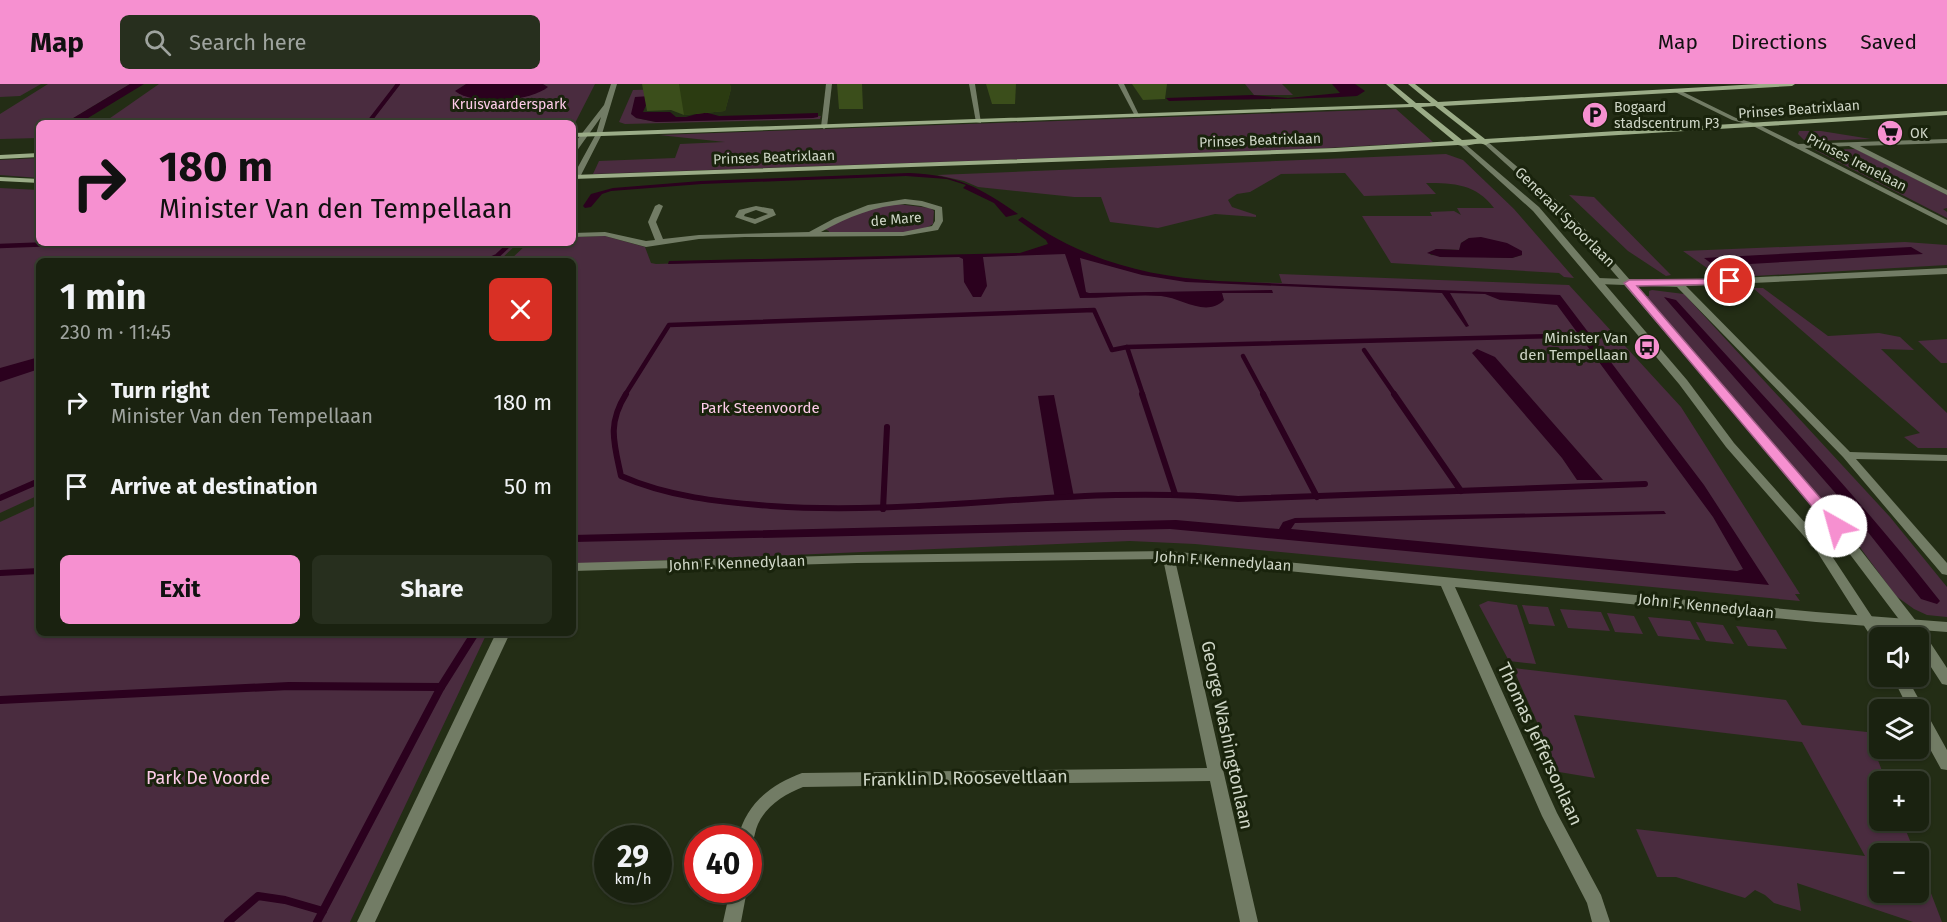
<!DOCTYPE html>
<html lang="en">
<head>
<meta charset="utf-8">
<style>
  body { margin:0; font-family:"Fira Sans",sans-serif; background:#272f1e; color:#f1f3f6; height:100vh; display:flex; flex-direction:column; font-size:22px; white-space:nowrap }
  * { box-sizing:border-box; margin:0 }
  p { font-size:20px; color:#9fa49f }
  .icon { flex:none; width:33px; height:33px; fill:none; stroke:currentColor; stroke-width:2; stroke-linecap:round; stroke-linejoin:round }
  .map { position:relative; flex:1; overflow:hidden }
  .panel { position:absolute; left:36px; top:174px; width:540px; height:378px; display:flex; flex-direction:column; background:#1a2210; border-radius:9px; box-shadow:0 2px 4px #0004,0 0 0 2px #383f30 }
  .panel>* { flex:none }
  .guide { position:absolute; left:36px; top:36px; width:540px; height:126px; border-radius:9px; box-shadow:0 2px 4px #0004,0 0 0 2px #383f30; background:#f690d0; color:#111; overflow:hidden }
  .buttons { position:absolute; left:1869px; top:543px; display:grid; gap:12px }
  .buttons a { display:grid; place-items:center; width:60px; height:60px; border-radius:9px; background:#1a2210; box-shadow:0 2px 4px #0004,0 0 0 2px #383f30; font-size:30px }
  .speed { position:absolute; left:594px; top:741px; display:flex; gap:12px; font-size:30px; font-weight:700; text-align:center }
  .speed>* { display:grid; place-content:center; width:78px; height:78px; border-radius:50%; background:#1a2210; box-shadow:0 2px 4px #0004,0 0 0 2px #383f30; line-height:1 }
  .speed small { font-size:15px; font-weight:400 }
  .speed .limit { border:9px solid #d22; background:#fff; color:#111 }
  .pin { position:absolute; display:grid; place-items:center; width:51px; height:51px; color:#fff; margin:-26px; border:3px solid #fff; border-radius:50%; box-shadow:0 2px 6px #0007 }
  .me { position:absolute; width:66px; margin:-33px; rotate:322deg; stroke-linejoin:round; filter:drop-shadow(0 0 4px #0008) }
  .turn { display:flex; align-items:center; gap:21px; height:126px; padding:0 24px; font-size:27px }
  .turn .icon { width:78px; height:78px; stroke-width:2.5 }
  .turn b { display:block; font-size:42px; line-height:51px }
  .round { display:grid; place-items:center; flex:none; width:63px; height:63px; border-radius:9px; background:#272f1e }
  .head { display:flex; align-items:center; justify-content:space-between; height:102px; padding:0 24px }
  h1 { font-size:36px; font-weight:700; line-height:45px }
  .cta { display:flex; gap:12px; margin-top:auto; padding:12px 24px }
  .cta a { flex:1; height:69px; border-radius:9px; background:#f690d0; color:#111; font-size:24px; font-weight:700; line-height:69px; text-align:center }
  .cta a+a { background:#272f1e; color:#f1f3f6 }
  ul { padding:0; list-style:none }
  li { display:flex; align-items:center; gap:18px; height:84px; padding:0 24px }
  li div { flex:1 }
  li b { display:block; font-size:22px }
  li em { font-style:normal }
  header { display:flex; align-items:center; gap:36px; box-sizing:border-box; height:84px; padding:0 30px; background:#f690d0; color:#111 }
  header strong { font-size:28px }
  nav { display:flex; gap:33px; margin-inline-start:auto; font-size:21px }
  .search { width:420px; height:54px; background:#272f1e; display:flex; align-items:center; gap:15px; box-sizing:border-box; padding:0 21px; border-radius:9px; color:#9fa49f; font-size:22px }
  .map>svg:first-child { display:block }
</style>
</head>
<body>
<header>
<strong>Map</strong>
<div class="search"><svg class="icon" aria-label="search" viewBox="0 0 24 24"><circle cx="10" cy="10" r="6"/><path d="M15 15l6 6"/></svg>Search here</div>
<nav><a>Map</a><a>Directions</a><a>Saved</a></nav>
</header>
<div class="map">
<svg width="1947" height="838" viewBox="0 0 1947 838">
  <rect width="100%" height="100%" fill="#232d15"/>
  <g fill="#4a2c3f" fill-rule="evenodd">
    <path d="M0,0H41L20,12L0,13Z"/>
    <path d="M48,0H130L65,39H39V54L0,55V30Z"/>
    <path d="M159,0H397L367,39H103Z"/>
    <path d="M400,0H595L574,41L573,39H370Z"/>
    <path d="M1245,0H1282L1293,11H1254Z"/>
    <path d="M668,5L650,12L636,34L656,38L821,32L820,35L625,40L619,38L633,6Z"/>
    <path d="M1396,25L1433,58L1309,65L593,90L599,77L675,74L680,60L725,58L659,51Z"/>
    <path d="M1799,47H1821L1871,55L1813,57L1804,56L1798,50Z"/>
    <path d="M1856,65L1947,111V124L1943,125L1947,128V134L1815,66Z"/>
    <path d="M1446,70L1463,76L1514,125L1574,194L1564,193L1559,189L1391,179L1362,132H1432L1430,128L1454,127L1461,131L1457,124H1494C1476,100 1454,99 1426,99L1436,110L1364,112L1345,89L1281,90L1250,108L1237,110L1228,116L1232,123L1256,131V133L1215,130L1158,144L1110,138L1101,113H1074L978,103L964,97L937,91ZM1469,154L1522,171L1512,174L1430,171L1436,165L1460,166L1461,159Z"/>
    <path d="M39,74V94L0,91V76Z"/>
    <path d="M0,104L39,106V159H518L499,177H39V411L0,429Z"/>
    <path d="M1569,111L1594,113L1671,191L1666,192L1628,167Z"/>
    <path d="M897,120L930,124L934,127L933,140C910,155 856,149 828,150L829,147L822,144L873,123Z"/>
    <path d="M605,152L645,163L651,179L656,180L1066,168L1141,189L1203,198L1282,199L1279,190L1569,201L1681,323L1800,510H1795L1800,517L1195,460L1130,457L573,480V177H509L528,159H573V153Z"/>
    <path d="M1905,158L1947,161V181L1721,194L1683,167Z"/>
    <path d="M1753,204H1763L1828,252L1879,249L1900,253L1914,266L1881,265L1947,329V364H1918L1904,353L1920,349Z"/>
    <path d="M1652,206L1684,210L1890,433L1947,503V533L1927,531L1914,525L1896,512L1850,450L1646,212H1649V207Z"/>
    <path d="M1947,255V279H1941L1918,257Z"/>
    <path d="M39,420V549H487L350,838H0V438Z"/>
    <path d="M1488,517L1517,521L1536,580L1509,577L1479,521Z"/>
    <path d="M1522,521L1548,523L1555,542L1529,540Z"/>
    <path d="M1560,525L1601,528L1610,547L1568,544Z"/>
    <path d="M1607,529L1634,532L1643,550L1615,548Z"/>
    <path d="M1648,533L1690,537L1700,556L1658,552Z"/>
    <path d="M1696,538L1723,541L1734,560L1706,557Z"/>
    <path d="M1736,542L1776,546L1787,565L1748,562Z"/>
    <path d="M1513,584L1786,616L1802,641L1867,648L1886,697L1880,698V736L1902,737L1915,769L1880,770V808H1918L1919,778L1942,838H1913L1797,799L1801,827L1774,819L1765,811L1755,806L1745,814L1676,793H1657L1636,745L1865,772L1802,658L1574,631L1595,694L1559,688Z"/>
  </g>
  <g fill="#2b011e">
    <path d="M130,0H144L88,34L87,39H65Z"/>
    <path d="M466,0H543L548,3C529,18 474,22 455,7Z"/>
    <path d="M1332,0H1355L1365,7L1357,12C1294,16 1232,15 1169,17L1166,14L1252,11L1288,14L1340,9Z"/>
    <path d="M650,12L643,28H670L676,33H686L704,28L719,32L818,29V33L813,34L656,38L636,34L631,30L635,13Z"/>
    <path d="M909,89C958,91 979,103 1018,130L1006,133L994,119L963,104L966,101L947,95L906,92L702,100L611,107L602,110L591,123L585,124L583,122L591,110L613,104L701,97Z"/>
    <path d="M1022,133C1084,176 1143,192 1218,197L1560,211L1704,401L1769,501L1170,445L573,458V451L1176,436L1279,445L1283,438L1295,434L1664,427L1666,430L1295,439L1291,445L1737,487L1743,485L1713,433L1557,221L1500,216L1485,210L1450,209L1469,242L1466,243L1442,209L1186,198L1142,191L1080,174L1086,208L1089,209L1272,206L1273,209H1222L1224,216C1206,234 1182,214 1161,212C1135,210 1107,214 1080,214L1065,170L983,173L987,202L981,213H973L964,198L963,175L959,173L668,180L669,177L1020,169L1048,160L1046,156L1018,136Z"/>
    <path d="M1481,153L1507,159L1522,167V171L1512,174L1440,173L1427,169L1436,165L1459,166L1461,159L1469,154Z"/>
    <path d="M1911,163L1923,170L1715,182L1704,174Z"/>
    <path d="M1664,213L1676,216C1766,315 1858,412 1940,517L1937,520L1921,515L1852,428Z"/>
    <path d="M1477,265L1495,273L1603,396H1577L1562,374L1472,269Z"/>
    <path d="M39,273V285L0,298V284Z"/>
    <path d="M1054,311L1074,413L1055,415L1038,312Z"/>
  </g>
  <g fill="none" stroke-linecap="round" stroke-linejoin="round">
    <g stroke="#2b011e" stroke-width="4">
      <path d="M368,39L398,0"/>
      <path d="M545,39L570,38"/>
    </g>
    <g stroke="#2b011e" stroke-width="4.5">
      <path d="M0,162L81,159"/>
      <path d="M486,177L497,172L511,159"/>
      <path d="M1364,266L1395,311"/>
      <path d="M1243,272L1264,311"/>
      <path d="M625,311L669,241L1094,226L1112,266L1127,263"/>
      <path d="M1143,311L1127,263L1557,252"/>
    </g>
    <g stroke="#2b011e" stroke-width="6">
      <path d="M626,310C607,340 614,359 621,392C668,413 720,418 771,422C927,433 1083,399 1238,415L1645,400"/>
      <path d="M1142,310L1175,410"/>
      <path d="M1263,310L1317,413"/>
      <path d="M1394,310L1461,407"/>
      <path d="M0,414L39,397"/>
      <path d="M883,425L887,343"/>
      <path d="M0,489L39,487"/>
    </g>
    <g stroke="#2b011e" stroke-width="8">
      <path d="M0,616L289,602L441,603"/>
      <path d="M228,838L258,812L285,816L323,827"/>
      <path d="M317,838L441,603L475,549"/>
    </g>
    <g fill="#727c65" fill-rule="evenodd">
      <path d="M826,0H832L827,43L824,45L821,43Z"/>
      <path d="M969,0H975L981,39L976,38Z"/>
      <path d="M1118,0H1124L1140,33L1135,32Z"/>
      <path d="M1677,5L1736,34L1757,40L1798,60L1947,55V59L1860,62L1947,106V111L1849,62L1805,64L1947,136V141L1753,42L1732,36L1675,8L1674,7Z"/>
      <path d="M905,115L922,117L942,123L943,137L938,146L903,152L745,153L699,155L646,163L605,152L573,153V149L605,148L646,157L655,156L648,138L655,122L659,120L663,122L656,138L663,155L699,151L809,148L835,134L868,121ZM905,120L921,122L935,126V137L932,142L903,148H821C848,133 875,122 905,120Z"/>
      <path d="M756,122L773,125L776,131L755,140L735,133L739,126ZM756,126L768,130L755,135L744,132L745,130Z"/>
      <path d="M1947,184V190L1686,202L1850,368L1947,371V377L1856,375L1947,479V491L1942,490L1843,373L1677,203L1598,200L1594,197L1598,194L1679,197Z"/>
      <path d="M1168,467L1816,528L1947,538V548L1816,538L1455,503L1557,729L1601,811L1610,838H1592L1587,819L1542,732L1441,502L1175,476L1258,838H1240L1210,697L803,703C785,710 766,722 758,740C755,746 755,753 752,759L748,760V754H738C746,720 770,701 802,689L1207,684L1163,475L857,479L573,487V479L857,471Z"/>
      <path d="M496,549H510L375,838H357Z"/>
      <path d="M730,806H747L741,838H723Z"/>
    </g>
    <g fill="#727c65" fill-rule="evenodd">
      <path d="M611,0H617L602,50L580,93L573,95V92L596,50L601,33L576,68H573V61L604,21Z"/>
      <path d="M1484,58H1488L1562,121L1595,156L1817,410L1916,537L1947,584V601L1942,600L1918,563V554H1913L1809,416L1589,160L1556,125L1484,60Z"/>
      <path d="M1460,59H1464L1539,123L1687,296L1734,359L1824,460L1886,554H1880V560L1875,559L1816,466L1726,363L1679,300L1533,127L1460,61Z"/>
      <path d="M1892,592H1906L1947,666V686L1941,685L1918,643V626H1909Z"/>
    </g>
    <g fill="#9bac87" fill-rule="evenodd">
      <path d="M1386,0H1393L1416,19H1431L1408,0H1415L1438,18L1759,0H1795L1792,2L1443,22L1485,55L1947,27V31L1489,59L1486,61C1477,57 1466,64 1458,61L1335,68L573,95V91L1335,64L1454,57L1413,23L573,53V49L1409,20ZM1435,22L1477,55L1462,56L1421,23Z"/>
      <path d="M39,69V73L0,75V71Z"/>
      <path d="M0,93L39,95V99L0,97Z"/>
    </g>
  </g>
  <g fill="#3b4e1b">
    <path d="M642,0H730L731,5L725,27L684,31L671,26L647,27Z"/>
    <path d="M837,0H862L863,25H839Z"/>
    <path d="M986,0H1016L1015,20H992Z"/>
    <path d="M1132,0H1167L1165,15L1143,16Z"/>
  </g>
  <path fill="#2b3b11" d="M679,0H730L731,5L725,27L684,31Z"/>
  <path fill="#f690d0" stroke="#a05e87" stroke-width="1.5" d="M1734,195V199L1730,200L1637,202L1841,438V445H1831L1624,199L1629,196Z"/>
  <defs>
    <g id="parking-disc" transform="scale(1.35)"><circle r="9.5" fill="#f690d0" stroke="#19230c"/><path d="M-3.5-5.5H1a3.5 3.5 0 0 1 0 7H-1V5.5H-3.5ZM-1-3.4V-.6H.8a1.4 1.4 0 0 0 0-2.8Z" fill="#111"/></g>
    <g id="supermarket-disc" transform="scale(1.35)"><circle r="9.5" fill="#f690d0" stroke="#19230c"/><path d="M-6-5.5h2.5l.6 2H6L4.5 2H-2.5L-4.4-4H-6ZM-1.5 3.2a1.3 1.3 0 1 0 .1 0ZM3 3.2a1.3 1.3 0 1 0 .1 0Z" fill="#111"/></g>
    <g id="bus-disc" transform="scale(1.35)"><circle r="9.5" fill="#f690d0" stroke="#19230c"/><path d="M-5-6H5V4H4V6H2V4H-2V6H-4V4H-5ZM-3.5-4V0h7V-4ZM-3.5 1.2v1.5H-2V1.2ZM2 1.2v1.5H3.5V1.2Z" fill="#111"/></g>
  </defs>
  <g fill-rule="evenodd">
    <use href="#parking-disc" x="1595" y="31"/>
    <use href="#supermarket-disc" x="1890" y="49"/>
    <use href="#bus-disc" x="1647" y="263"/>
  </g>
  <g text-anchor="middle" stroke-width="6" stroke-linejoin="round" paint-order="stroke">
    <g font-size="14" fill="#fdcbe8" stroke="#19230c">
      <text x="509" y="25">Kruisvaarderspark</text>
    </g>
    <g font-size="14" fill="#cfd6c7" stroke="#19230c" text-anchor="start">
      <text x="1614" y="28">Bogaard<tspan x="1614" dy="16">stadscentrum P3</tspan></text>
      <text x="1910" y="54">OK</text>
    </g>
    <g font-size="14" fill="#cfd6c7" stroke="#19230c">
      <text transform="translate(1799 25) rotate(-4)" y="5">Prinses Beatrixlaan</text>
      <text transform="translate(1260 56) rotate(-2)" y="5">Prinses Beatrixlaan</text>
      <text transform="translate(774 73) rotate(-2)" y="5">Prinses Beatrixlaan</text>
      <text transform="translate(1857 78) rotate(27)" y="5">Prinses Irenelaan</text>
      <text transform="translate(896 135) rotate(-5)" y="5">de Mare</text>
    </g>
    <g font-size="15" fill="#cfd6c7" stroke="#19230c">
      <text transform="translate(1565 133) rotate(45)" y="5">Generaal Spoorlaan</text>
      <text transform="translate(1223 477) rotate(4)" y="5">John F. Kennedylaan</text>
      <text transform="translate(737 479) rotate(-2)" y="5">John F. Kennedylaan</text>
      <text transform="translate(1706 522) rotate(6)" y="5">John F. Kennedylaan</text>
    </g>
    <g font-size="15" fill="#cfd6c7" stroke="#19230c" text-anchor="end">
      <text x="1628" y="259">Minister Van<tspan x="1628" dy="17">den Tempellaan</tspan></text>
    </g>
    <g font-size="15" fill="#fdcbe8" stroke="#19230c">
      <text x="760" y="329">Park Steenvoorde</text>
    </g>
    <g font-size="18" fill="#cfd6c7" stroke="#19230c">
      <text transform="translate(1227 651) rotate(78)" y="6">George Washingtonlaan</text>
      <text transform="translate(1540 660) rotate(65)" y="6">Thomas Jeffersonlaan</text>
      <text transform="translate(965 694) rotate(-1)" y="6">Franklin D. Rooseveltlaan</text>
    </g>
    <g font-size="18" fill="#fdcbe8" stroke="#19230c">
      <text x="208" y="700">Park De Voorde</text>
    </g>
  </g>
</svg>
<div class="buttons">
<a><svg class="icon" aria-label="sound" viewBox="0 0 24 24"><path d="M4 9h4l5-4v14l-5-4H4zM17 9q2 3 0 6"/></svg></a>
<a><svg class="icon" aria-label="layers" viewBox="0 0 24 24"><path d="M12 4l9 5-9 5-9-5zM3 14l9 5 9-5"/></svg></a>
<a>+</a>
<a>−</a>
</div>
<div class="speed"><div>29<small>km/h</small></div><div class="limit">40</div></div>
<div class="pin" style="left:1730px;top:197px;background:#d93025"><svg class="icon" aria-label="arrive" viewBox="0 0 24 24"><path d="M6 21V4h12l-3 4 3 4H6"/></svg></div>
<svg class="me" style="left:1836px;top:442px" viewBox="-20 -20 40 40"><circle r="19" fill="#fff"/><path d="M0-13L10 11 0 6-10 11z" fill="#f690d0"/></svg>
<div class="guide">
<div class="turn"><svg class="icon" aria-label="right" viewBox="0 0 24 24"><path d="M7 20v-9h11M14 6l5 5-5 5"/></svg><div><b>180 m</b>Minister Van den Tempellaan</div></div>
</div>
<section class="panel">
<div class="head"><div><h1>1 min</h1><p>230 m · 11:45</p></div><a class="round" style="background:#d93025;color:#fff"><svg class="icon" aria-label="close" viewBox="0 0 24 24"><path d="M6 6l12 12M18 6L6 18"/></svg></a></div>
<ul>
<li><svg class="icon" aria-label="right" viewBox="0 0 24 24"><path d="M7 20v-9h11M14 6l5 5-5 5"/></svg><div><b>Turn right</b><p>Minister Van den Tempellaan</p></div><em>180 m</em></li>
<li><svg class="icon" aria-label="arrive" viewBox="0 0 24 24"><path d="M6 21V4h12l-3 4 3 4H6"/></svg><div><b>Arrive at destination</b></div><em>50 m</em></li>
</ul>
<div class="cta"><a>Exit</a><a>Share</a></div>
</section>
</div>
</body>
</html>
